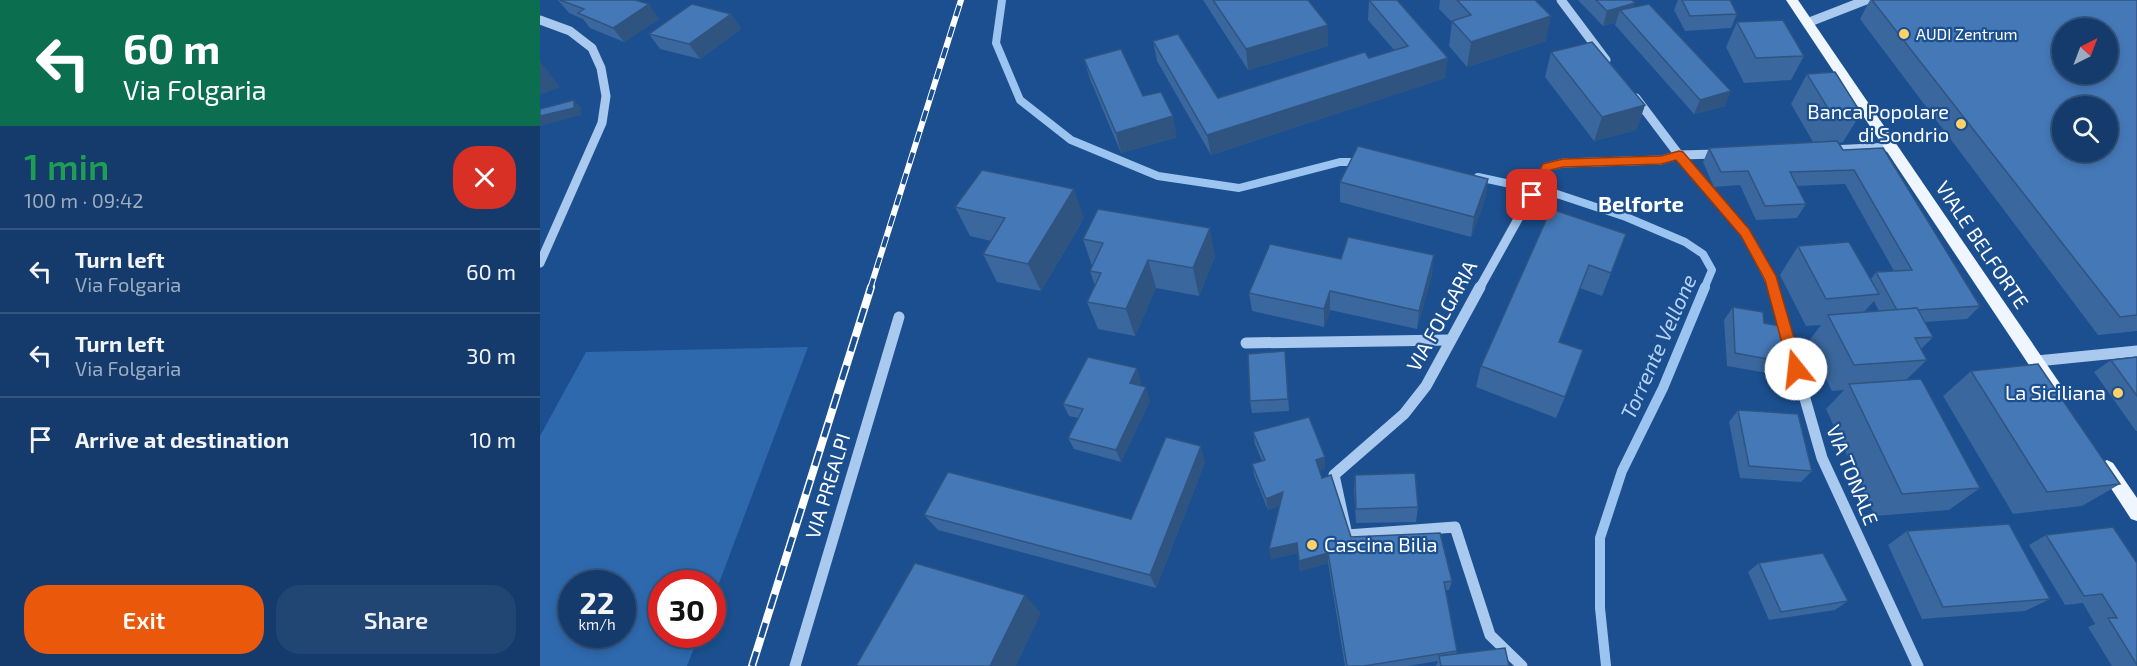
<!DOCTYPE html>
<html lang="en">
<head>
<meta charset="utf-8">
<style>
  body { margin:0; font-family:"Exo 2",sans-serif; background:#214673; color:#f1f3f6; height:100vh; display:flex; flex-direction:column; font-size:22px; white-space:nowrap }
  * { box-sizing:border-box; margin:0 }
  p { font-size:20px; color:#9dadc1 }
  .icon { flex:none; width:33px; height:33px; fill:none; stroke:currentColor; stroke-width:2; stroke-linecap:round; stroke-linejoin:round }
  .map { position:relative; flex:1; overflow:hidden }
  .side { display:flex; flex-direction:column; background:#143b6b; width:540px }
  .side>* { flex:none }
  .banner { background:#0b6e4f; color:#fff; overflow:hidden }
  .needle { width:39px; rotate:42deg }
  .tools { position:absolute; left:1512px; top:18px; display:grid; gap:12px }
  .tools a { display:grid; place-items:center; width:66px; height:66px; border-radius:50%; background:#143b6b; box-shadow:0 3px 9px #0003,0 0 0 2px #33557e; font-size:30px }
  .speed { position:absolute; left:18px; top:570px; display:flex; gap:12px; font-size:30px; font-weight:700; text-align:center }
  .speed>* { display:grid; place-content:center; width:78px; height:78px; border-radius:50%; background:#143b6b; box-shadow:0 3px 9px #0003,0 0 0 2px #33557e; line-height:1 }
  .speed small { font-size:15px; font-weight:400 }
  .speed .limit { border:9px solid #d22; background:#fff; color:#111 }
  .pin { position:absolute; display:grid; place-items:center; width:51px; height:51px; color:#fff; margin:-26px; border-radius:12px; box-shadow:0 3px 9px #0006 }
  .me { position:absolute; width:66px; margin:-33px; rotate:344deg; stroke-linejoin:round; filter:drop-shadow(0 0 4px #0008) }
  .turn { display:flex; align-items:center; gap:21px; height:126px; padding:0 24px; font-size:27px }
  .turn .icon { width:78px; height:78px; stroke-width:2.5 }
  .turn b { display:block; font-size:42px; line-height:51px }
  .round { display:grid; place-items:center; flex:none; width:63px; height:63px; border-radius:24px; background:#214673 }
  .head { display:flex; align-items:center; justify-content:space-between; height:102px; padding:0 24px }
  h1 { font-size:36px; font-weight:600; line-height:45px; color:#1e9e55 }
  .action { display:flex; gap:12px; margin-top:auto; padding:12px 24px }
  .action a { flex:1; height:69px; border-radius:24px; background:#ea580c; color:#fff; font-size:24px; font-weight:600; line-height:69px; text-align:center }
  .action a+a { background:#214673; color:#f1f3f6 }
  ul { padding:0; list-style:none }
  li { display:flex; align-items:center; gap:18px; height:84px; padding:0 24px; border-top:2px solid #33557e }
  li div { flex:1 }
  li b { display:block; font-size:22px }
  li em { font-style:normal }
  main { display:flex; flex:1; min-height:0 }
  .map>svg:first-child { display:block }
</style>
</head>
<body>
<main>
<section class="side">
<div class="banner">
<div class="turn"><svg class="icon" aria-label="left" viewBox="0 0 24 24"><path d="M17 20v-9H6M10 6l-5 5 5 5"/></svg><div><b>60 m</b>Via Folgaria</div></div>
</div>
<div class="head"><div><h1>1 min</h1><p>100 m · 09:42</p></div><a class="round" style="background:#d93025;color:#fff"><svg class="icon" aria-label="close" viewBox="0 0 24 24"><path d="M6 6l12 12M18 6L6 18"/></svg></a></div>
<ul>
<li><svg class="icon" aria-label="left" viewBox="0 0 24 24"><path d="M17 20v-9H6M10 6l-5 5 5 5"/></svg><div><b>Turn left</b><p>Via Folgaria</p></div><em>60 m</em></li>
<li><svg class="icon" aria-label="left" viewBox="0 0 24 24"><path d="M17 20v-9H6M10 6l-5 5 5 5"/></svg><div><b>Turn left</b><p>Via Folgaria</p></div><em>30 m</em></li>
<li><svg class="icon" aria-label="arrive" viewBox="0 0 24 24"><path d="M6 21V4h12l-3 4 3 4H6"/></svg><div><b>Arrive at destination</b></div><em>10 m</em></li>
</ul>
<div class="action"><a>Exit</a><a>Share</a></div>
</section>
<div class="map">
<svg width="1597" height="666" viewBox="0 0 1597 666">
  <rect width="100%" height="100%" fill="#1b4f8f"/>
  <path fill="#2e69ad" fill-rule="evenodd" d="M268,347L173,599L172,584H122V634L159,635L147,666H0V436L46,352ZM32,584H82V634H32Z"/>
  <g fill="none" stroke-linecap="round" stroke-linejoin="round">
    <g stroke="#9cc4f0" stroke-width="8">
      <path d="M462,0L456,43L480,100L531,140L618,176L699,188L800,162H821"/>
      <path d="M938,177L1017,194L1086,217L1145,242L1163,254L1172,270L1164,289"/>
    </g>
    <path stroke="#9cc4f0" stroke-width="10" d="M1066,666L1060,608V538L1082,471L1123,388L1165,287"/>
    <g stroke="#a9c9ee" stroke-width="9">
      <path d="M1021,0L1066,60"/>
      <path d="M0,20L30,31L52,48L61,68L66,96L62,123L0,263"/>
      <path d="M1267,23L1326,0"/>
      <path d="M1096,98L1139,155L1205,233L1234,289"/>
      <path d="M1290,150L1352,147"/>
      <path d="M939,289L1007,167L1023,163L1121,160L1139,155L1178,154"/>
    </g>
    <g stroke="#a9c9ee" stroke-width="11">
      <path d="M940,287L886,386L864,414L794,475L807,535L915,527L950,635L982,666"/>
      <path d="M1233,287L1282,458L1378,666"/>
      <path d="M706,343L910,340"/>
      <path d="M1497,361L1597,351"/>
      <path d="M255,666L359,317"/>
    </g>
    <g fill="#f0f6ff" fill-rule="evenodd">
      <path d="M1246,0H1258L1525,391L1527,396L1525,401L1519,403L1513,401Z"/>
      <path d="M1567,460L1573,463L1597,498V521L1591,519L1561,473L1559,468L1561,463Z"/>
    </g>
    <g stroke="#fff" stroke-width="6">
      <path id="rail-far1" d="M330,289L421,0"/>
    </g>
    <g stroke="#fff" stroke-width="8">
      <path id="rail" d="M212,666L331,287"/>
    </g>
    <use href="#rail-far1" stroke="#1b4f8f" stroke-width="4" stroke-dasharray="11" stroke-linecap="butt"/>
    <use href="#rail" stroke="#1b4f8f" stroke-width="5" stroke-dasharray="15" stroke-linecap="butt"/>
  </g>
  <g fill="#3a679d" fill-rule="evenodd">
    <path d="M18,0H95L119,19L84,42L50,28L43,19L29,13Z"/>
    <path d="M663,0H768L788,46L708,70Z"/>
    <path d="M829,0L905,78L671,155L617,61L613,41L678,98L829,58L854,50L828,20Z"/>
    <path d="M900,0H995L1006,41L927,67L909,46L912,22L899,9Z"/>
    <path d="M1038,0H1092L1094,7L1185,106L1154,114L1075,25L1076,22L1063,26Z"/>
    <path d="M1138,0H1190L1197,14L1191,28L1145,31L1134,10Z"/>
    <path d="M1330,0H1597V331L1558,335L1320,19Z"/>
    <path d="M191,14L201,29L160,59L120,49L109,34Z"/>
    <path d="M1197,22L1264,56L1251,80L1204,83L1186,47Z"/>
    <path d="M1011,52L1105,105L1096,130L1054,141L1005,77Z"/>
    <path d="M544,59L603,96L637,137L581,153L550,79Z"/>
    <path d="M1267,74L1321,113L1303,142L1299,143L1303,150L1440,306L1427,319L1385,322L1393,337L1381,349L1387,360L1366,380L1440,488L1409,510L1335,516L1286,409L1304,390L1292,391L1268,342L1281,325L1266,326L1240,275L1258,246L1331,279L1336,272L1354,271L1305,184L1256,186L1266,204L1257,218L1216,220L1200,185L1174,187L1163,162L1169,148L1273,142L1251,104ZM1334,301L1339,311L1324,312Z"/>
    <path d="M948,179L945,199L931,237L800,202V182Z"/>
    <path d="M415,207L544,218L501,291L457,282L443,254L451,241L430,236Z"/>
    <path d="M1011,209L1086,234L1062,296L1040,288L1019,342L1025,397L1016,418L936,387L941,366Z"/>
    <path d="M543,239L675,256L659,296L616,288L595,336L558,329L547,302L555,286L550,271L552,266Z"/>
    <path d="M801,259L892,274L877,329L790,310L784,327L712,311L709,293Z"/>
    <path d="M1193,307L1224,323L1249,363L1239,375L1187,366L1184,320Z"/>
    <path d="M1597,357V431H1596L1554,372L1571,360Z"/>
    <path d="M746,364L749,411L712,413L710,401Z"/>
    <path d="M1431,371L1580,484L1542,506L1473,514L1403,396Z"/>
    <path d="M601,381L599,386L610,400L581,462L534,449L528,438L538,418L529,416L523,404Z"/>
    <path d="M1198,410L1272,471L1261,482L1200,478L1189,422Z"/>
    <path d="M713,432L785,457V468L780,470L782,478L811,537L912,581L909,590H905L917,651L916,654L969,666H896L898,661L868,666H805L788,563L760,571L758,553L731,559L740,505L728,510L714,475L712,464L722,461L715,444Z"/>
    <path d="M665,462L616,588L398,530L384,515L591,519Z"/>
    <path d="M815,475L878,507L876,522L816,523L814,490Z"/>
    <path d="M1367,531L1510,599L1485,611L1382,619L1348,545Z"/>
    <path d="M1506,535L1597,563V666H1572L1548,627L1555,624L1543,603L1525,605L1489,545Z"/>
    <path d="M1219,563L1308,601L1295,610L1229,620L1208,572Z"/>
  </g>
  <g fill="#305480">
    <path d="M1095,3L1090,18L1080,10L1076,22L1063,26L1067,11Z"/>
    <path d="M109,4L119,19L84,42L73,28Z"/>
    <path d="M191,14L201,29L160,59L149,44Z"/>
    <path d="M1011,16L1006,41L927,67L931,42Z"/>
    <path d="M788,25V46L708,70L706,49Z"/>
    <path d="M908,58L905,78L671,155L667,135Z"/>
    <path d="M0,61L20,87L0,95Z"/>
    <path d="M1191,91L1185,106L1154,114L1160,100Z"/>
    <path d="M34,100L41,108V115L0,126V116Z"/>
    <path d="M1105,105L1096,130L1054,141L1062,117Z"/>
    <path d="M633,116L637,137L581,153L576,133Z"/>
    <path d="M948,179L945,199L931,237L934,217Z"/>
    <path d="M534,189L544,218L501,291L488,264Z"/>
    <path d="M670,228L675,256L659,296L653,268Z"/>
    <path d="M894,255L892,274L877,329L879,311Z"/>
    <path d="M608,260L616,288L595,336L586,309Z"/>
    <path d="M790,291V310L784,327V309Z"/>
    <path d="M597,368L601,381L594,395L590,383Z"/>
    <path d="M606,387L610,400L581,462L576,450Z"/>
    <path d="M661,446L665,462L616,588L610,575Z"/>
    <path d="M785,457V468L777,472L776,460Z"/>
    <path d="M743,492L744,503L728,510L726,499Z"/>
    <path d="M757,543L758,553L731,559L729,549Z"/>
    <path d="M788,553V563L760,571L759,561Z"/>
    <path d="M485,595L501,613L476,666H450Z"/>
  </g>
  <g fill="#4478b7" stroke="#305480" stroke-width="1.5" fill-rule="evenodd">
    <path d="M20,0H95L109,4L73,28L38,13L44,9Z"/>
    <path d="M673,0H768L788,25L706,49Z"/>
    <path d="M829,0H857L908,58L667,135L613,41L638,34L678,98L825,52L829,58L868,46Z"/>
    <path d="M917,0H995L1011,16L931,42L912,21L931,15Z"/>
    <path d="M1056,0H1092L1095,3L1067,11Z"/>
    <path d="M1142,0H1190L1197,14L1150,16Z"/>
    <path d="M1332,0H1597V315L1580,317ZM1522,28H1568V74H1522ZM1522,106H1568V152H1522Z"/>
    <path d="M152,4L191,14L149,44L109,34Z"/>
    <path d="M1109,4L1191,91L1160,100L1080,10Z"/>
    <path d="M1243,20L1264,56L1216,58L1197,22Z"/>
    <path d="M1052,42L1105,105L1062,117L1011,52Z"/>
    <path d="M581,49L603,96L621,92L633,116L576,133L544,59Z"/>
    <path d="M1295,72L1321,113L1292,115L1267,74Z"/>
    <path d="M34,100V108L0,116V109Z"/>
    <path d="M1297,141L1303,150L1343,148L1440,306L1378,310L1377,308L1357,310L1336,272L1372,270L1314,170L1250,172L1266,204L1225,206L1208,171L1181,172L1169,148Z"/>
    <path d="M818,146L948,179L934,217L800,182Z"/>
    <path d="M442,170L534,189L488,264L443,254L465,218L415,207Z"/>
    <path d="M558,209L670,228L653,268L608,260L586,309L547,302L561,273L550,271L563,243L543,239Z"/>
    <path d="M1011,209L1086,234L1071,273L1049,265L1019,342L1043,350L1025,397L941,366Z"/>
    <path d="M808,237L894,255L879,311L790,291L784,309L709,293L730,244L801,259Z"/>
    <path d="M1309,242L1339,294L1286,299L1258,246Z"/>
    <path d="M1193,307L1223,312L1224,323L1246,327L1249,363L1195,353Z"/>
    <path d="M1377,308L1393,337L1375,338L1387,360L1314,365L1288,315Z"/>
    <path d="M745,351L748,399L710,401L708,354Z"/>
    <path d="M548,357L597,368L590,383L606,387L576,450L528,438L543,409L523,404Z"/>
    <path d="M1597,357V396L1571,360Z"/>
    <path d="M1498,364L1580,484L1507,492L1431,371Z"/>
    <path d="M1381,379L1440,488L1362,494L1309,384Z"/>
    <path d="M1198,410L1258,414L1272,471L1209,466Z"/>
    <path d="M769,417L785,457L776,460L782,478L791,475L811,537L900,533L912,581L904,582L917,651L824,666H807L788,553L759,561L757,543L729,549L743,492L726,499L712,464L725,460L713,432Z"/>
    <path d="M626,437L661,446L610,575L384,515L408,472L591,519Z"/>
    <path d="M875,473L878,507L816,509L815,475Z"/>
    <path d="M1469,524L1510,599L1403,607L1367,531Z"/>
    <path d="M1573,527L1597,563V665L1568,618H1577L1562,594L1544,596L1506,535Z"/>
    <path d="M1283,553L1308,601L1241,612L1219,563Z"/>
    <path d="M375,563L485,595L450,666H316Z"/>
    <path d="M965,648L969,666H901L899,656Z"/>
  </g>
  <path fill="#ea580c" stroke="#983908" stroke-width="1.5" d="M1139,151L1143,152L1209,229L1236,276L1263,369L1261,373H1251L1249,369L1225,280L1201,236L1136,160L1121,164L1023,167L1011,170L996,198H987L986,195L1003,164L1023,159L1121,156Z"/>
  <g fill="#ffd166" stroke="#1b4f8f" stroke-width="2">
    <circle cx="1364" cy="34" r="6"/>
    <circle cx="1421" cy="124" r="6"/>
    <circle cx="1578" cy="393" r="6"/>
    <circle cx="772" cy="545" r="6"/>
  </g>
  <g text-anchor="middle" stroke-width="4.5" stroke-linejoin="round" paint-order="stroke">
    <g font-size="16" fill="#fff" stroke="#1b4f8f" text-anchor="start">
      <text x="1376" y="40">AUDI Zentrum</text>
    </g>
    <g font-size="20" fill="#fff" stroke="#1b4f8f" text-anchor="end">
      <text x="1409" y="119">Banca Popolare<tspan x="1409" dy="23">di Sondrio</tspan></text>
      <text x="1566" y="400">La Siciliana</text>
      <text x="784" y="552" text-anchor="start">Cascina Bilia</text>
    </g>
    <g font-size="20" fill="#fff" stroke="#1b4f8f">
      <text transform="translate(1442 245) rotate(56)" y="7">VIALE BELFORTE</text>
      <text transform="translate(902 316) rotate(-61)" y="7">VIA FOLGARIA</text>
      <text transform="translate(1312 475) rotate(68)" y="7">VIA TONALE</text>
      <text transform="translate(288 486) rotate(-73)" y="7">VIA PREALPI</text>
    </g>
    <g font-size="21" font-style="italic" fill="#b5d3f5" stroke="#1b4f8f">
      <text transform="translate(1119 347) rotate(-66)" y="7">Torrente Vellone</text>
    </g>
    <g font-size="22" font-weight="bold" fill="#fff" stroke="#1b4f8f">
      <text x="1101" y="212">Belforte</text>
    </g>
  </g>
</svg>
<div class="tools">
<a><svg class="needle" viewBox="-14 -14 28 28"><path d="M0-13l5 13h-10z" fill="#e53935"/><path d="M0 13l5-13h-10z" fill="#9dadc1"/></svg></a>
<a><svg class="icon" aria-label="search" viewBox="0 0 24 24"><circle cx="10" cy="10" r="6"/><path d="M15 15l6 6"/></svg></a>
</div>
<div class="speed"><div>22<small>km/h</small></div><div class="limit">30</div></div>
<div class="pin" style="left:992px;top:195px;background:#d93025"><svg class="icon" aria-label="arrive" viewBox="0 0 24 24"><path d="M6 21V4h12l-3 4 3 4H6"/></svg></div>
<svg class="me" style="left:1256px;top:369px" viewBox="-20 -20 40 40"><circle r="19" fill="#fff"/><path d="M0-13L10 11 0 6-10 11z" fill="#ea580c"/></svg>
</div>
</main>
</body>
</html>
